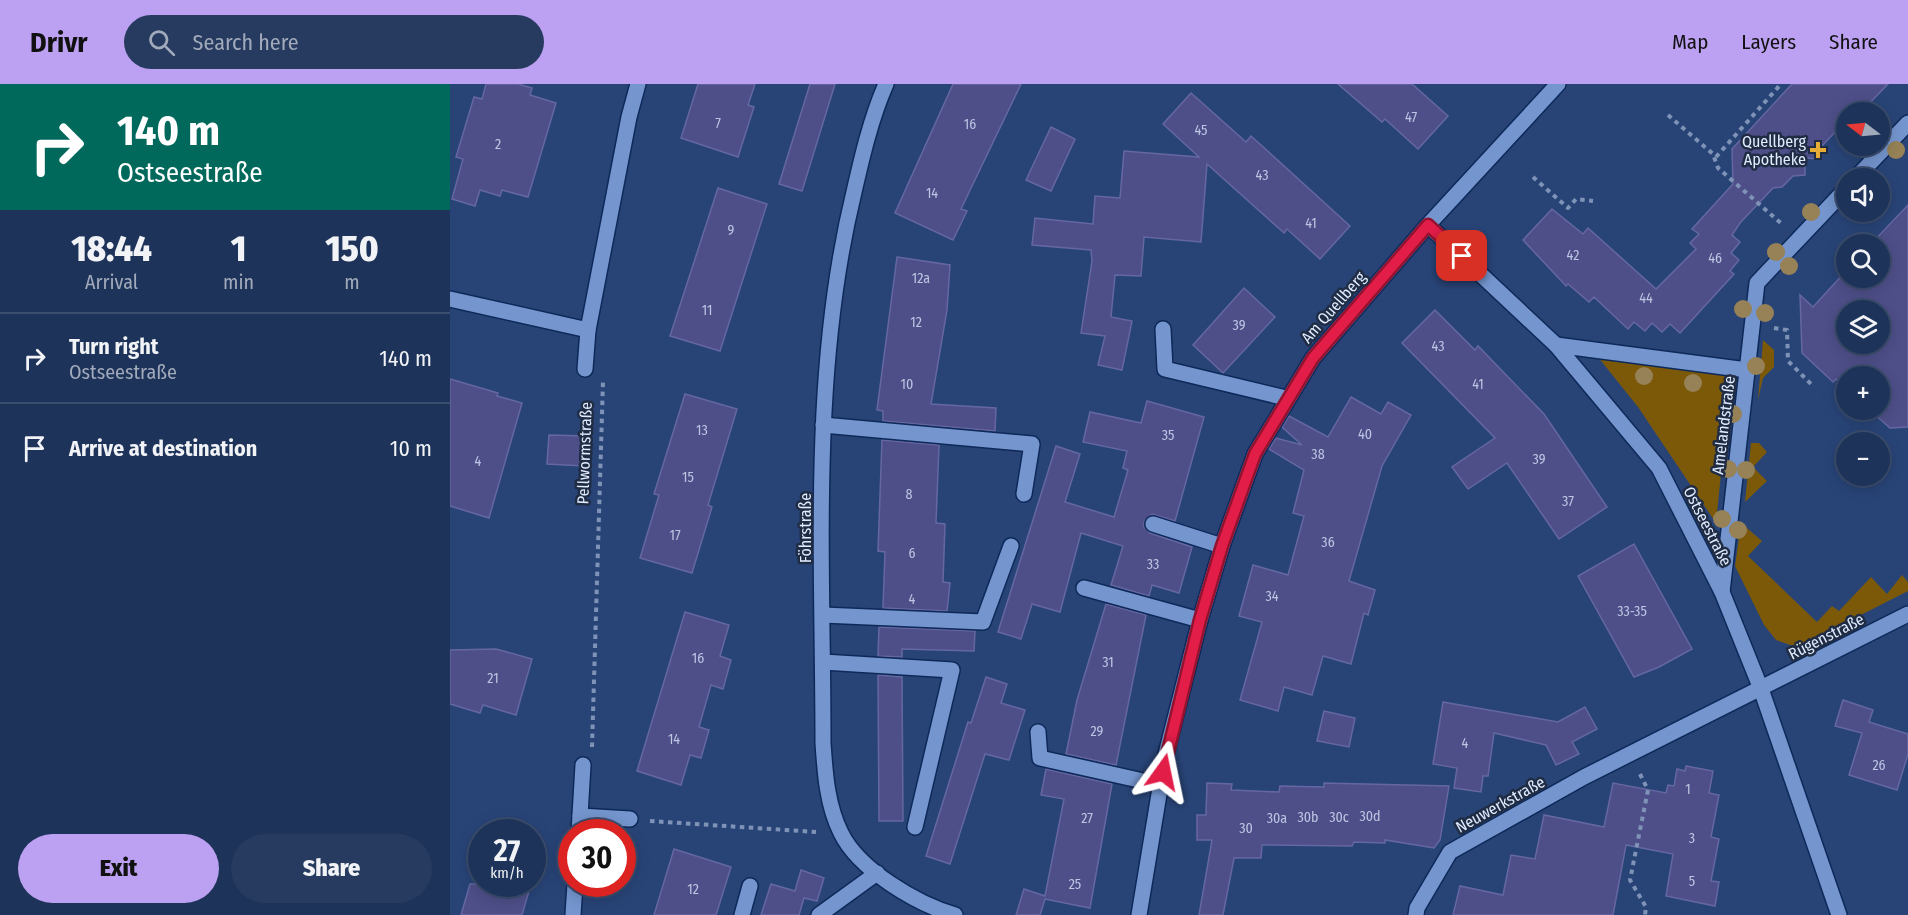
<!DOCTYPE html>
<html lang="en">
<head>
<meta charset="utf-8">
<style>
  body { margin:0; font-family:"Fira Sans Condensed",sans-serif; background:#263b5f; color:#f1f3f6; height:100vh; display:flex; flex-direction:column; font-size:22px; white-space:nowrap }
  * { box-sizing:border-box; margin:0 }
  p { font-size:20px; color:#a1aaba }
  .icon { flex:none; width:33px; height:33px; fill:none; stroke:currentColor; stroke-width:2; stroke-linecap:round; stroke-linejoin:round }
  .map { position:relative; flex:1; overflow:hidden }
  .drawer { display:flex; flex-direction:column; background:#1e3359; width:450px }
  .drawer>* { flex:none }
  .guide { background:#00695c; color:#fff; overflow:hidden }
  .needle { width:39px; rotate:286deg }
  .tools { position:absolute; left:1386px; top:18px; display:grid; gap:12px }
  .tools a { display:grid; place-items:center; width:54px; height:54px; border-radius:50%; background:#1e3359; box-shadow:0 3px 15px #0003,0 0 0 2px #3c4e6f; font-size:30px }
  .speed { position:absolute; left:18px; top:735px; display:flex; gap:12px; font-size:30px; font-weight:700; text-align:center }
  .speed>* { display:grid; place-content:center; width:78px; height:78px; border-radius:50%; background:#1e3359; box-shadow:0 3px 15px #0003,0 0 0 2px #3c4e6f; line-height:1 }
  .speed small { font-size:15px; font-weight:400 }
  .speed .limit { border:9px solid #d22; background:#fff; color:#111 }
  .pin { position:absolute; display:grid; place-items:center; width:51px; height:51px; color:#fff; margin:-26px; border-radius:12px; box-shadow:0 3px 9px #0006 }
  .me { position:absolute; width:66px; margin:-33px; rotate:12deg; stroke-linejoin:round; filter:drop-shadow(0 0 4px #0008) }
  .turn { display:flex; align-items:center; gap:21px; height:126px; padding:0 18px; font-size:27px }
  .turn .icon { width:78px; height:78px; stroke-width:2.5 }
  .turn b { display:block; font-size:42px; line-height:51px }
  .eta { display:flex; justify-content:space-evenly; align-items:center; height:102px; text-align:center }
  .eta b { font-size:36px; font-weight:800; line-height:42px }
  .primary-button { display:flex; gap:12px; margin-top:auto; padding:12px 18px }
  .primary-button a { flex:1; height:69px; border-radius:36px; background:#bca0f2; color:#111; font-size:24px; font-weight:800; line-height:69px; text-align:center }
  .primary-button a+a { background:#263b5f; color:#f1f3f6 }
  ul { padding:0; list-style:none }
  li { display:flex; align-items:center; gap:18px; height:90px; padding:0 18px; border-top:2px solid #3c4e6f }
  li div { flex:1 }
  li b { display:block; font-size:22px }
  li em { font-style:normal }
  header { display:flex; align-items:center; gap:36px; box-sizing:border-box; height:84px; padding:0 30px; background:#bca0f2; color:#111 }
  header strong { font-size:28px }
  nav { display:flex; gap:33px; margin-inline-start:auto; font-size:21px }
  .search { width:420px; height:54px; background:#263b5f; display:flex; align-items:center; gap:15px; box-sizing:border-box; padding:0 21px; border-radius:33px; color:#a1aaba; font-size:22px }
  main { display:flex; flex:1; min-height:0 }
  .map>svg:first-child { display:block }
</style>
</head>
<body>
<header>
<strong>Drivr</strong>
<div class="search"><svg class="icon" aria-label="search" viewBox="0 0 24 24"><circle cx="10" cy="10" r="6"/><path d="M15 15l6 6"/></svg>Search here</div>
<nav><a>Map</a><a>Layers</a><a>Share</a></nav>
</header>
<main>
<section class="drawer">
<div class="guide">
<div class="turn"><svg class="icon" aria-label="right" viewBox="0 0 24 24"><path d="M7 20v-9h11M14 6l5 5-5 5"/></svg><div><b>140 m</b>Ostseestraße</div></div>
</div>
<div class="eta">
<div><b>18:44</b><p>Arrival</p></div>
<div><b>1</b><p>min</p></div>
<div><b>150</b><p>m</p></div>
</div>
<ul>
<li><svg class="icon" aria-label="right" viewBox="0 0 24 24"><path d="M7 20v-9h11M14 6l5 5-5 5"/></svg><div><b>Turn right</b><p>Ostseestraße</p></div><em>140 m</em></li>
<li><svg class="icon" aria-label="arrive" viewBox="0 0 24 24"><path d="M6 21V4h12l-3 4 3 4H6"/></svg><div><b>Arrive at destination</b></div><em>10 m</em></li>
</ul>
<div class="primary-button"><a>Exit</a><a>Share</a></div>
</section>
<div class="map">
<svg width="1458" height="831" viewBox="0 0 1458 831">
  <rect width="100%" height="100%" fill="#284477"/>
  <g fill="#7b5909">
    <path d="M1313,256L1324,266V283L1313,294L1308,316Z"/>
    <path d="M1148,273L1281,291L1266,439L1188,323Z"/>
    <path d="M1301,359H1309L1317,368L1303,383L1317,397L1295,418Z"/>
    <path d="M1291,439L1312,457L1298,472L1367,538L1382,522L1389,527L1421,493L1437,510L1452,491L1458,498V507L1352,561H1340L1326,556L1314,541L1285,482Z"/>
  </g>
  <g fill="#4e4f89" stroke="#6567a3" stroke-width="1.5" fill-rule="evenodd">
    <path d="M36,0H68L82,4L80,11L106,19L78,113L52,106L50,112L30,106L25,122L2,115L13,75L6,73L24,13L32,15Z"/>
    <path d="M248,0H305L298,21L304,23L288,73L231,54Z"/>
    <path d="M360,0H385L352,107L329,100Z"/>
    <path d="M503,0H571L511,125L517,127L503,156L445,129Z"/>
    <path d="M888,0H962L998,32L968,65L935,35L932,38Z"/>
    <path d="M1342,0H1438L1411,28H1396V50L1386,47L1371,63V75L1355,74V91L1343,92L1332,103L1323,104L1290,139L1282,151L1290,158L1281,169L1289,176L1280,187L1284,190L1230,249L1220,240L1212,248L1202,239L1195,247L1184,238L1178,245L1144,213L1139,218L1118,200L1116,202L1073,156L1102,125L1133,150L1138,144L1206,205L1246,165L1240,159L1249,150L1242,145L1283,100L1282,65Z"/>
    <path d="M741,9L796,58L801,52L900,142L870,175L837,145L834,149L757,80L751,158L694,153L691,192L665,191L661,233L682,237L672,286L648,281L655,252L631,249L642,177L641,166L582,161L585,134L643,140L645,112L670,114L674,67L749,73L713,40Z"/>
    <path d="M601,43L625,55L601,107L576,96Z"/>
    <path d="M268,104L317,120L270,267L220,252Z"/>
    <path d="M1458,121V343L1440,344L1420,326H1430V292H1396V304L1386,295L1383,298L1352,269L1350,211L1363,223L1396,187V194H1430V160H1421ZM1396,226H1430V260H1396Z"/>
    <path d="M447,173L500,181L497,226L481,320L546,324L545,347L433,337V327L427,326Z"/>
    <path d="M794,204L825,233L773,289L743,261Z"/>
    <path d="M985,226L1025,266L1028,262L1094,330L1157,423L1109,455L1057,379L1018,405L1002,383L1045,354L952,259Z"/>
    <path d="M0,295L48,309L47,312L72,319L39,434L0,422Z"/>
    <path d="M235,310L287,325L258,421L262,423L242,489L190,474L209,411L204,410Z"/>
    <path d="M901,313L931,330L938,318L961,331L932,382L899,497L925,506L918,531L914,529L901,580L873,572L862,611L834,603L828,627L790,616L812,538L789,532L803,481L838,491L854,432L843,429L854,386L819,365L826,354L852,361L832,343L839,332L878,353Z"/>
    <path d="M697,317L754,333L725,437L702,430L694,438V443L700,449L742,463L729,509L702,501L699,512L661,501L673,462L631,449L610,528L582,520L571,555L548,548L606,362L630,370L615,418L664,433L678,386L673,384L677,367L633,358L640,328L691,339Z"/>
    <path d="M99,351L135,352L134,382L97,380Z"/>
    <path d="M432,356L489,361L486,439L495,440L493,498L500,499L497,527L433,524L435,468L428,467Z"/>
    <path d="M1184,460L1242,565L1209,583L1184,593L1128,492Z"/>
    <path d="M656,520L696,531L666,681L616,670L627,616Z"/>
    <path d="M235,528L279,541L270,572L281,576L273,605L261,601L249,643L259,646L251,674L240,671L231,701L187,687Z"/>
    <path d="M429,543L525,547L524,567L452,565V573L428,572Z"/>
    <path d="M46,565L82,575L66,631L33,621L30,629L0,620V566Z"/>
    <path d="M428,591L452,593L453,737H429Z"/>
    <path d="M536,593L557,600L551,619L575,626L559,676L535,670L500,780L476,772L518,638L521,639Z"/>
    <path d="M1393,616L1423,626L1419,638L1458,650V670L1447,706L1399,691L1412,649L1385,642Z"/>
    <path d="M993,618L1108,638L1135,623L1147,645L1122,658L1129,670L1106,681L1096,661L1044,649L1038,692H1033L1031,708L1004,704L1007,684L983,680Z"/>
    <path d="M874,627L905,634L899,663L867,657Z"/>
    <path d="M1236,682L1263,687L1259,709L1269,711L1261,753L1269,755L1261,797L1269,798L1265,822L1216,812L1223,770L1176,761L1163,831H1003L1010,802L1053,811L1061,771L1085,775L1094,731L1154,743L1163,699L1216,709L1218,701L1224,702L1227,685L1235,687Z"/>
    <path d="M596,685L662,700L640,824L595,815L590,831H566L574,805L595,812L614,715L591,711Z"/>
    <path d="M757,699L782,700L781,706L829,708L830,702L874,703V699L999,702L990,756L984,764L935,756V759L904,758L902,762L812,761L811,774H784L773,831H749L762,756H747V731H756Z"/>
    <path d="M224,765L281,783L266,831H204Z"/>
    <path d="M351,786L374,794L367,817L354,814L349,831H311L321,800L345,807Z"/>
    <path d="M20,800H81L72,831H11Z"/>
  </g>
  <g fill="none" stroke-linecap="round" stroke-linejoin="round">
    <g stroke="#0e2959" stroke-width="18">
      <g id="lane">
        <path d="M0,215L138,246"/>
        <path d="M713,245L715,285L836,314"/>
        <path d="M373,341L582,360L574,410"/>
        <path d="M703,440L772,462"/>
        <path d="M634,504L750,536"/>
        <path d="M373,531L533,538L561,462"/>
        <path d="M373,578L502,586L465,743"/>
        <path d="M588,648L590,674L711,701"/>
        <path d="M292,831L300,802"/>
        <path d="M369,831L427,789"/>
      </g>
    </g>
    <g stroke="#0e2959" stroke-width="18">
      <g id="street">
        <path d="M436,0C421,34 412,73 404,108C360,288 373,475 373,659C375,689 377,721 391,749C409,786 467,820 505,831"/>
        <path d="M1406,94L1458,39"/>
        <path d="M978,141L1106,261L1209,384L1272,508L1311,605L1389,831"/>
        <path d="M1106,261L1297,286"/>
        <path d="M135,285L138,246L179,33L188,0"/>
        <path d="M1272,508L1307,199L1396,105"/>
        <path d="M130,732L180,735"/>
        <path d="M129,748L133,681"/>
        <path d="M123,831L125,800"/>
        <path d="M689,831L715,674L750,536L772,462L805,370L863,274L978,141L1108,0"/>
        <path d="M966,831L967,824L1000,768L1134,693L1458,530"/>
      </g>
    </g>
    <g stroke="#7f93b7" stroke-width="4" stroke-dasharray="4.5 4.5" stroke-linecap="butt">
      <path d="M1218,31L1263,70L1268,84L1333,141"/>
      <path d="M1266,73L1331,0"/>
      <path d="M1083,93L1118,124L1126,115L1143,117"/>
      <path d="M1324,244L1337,246L1338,277L1362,301"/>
      <path d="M142,663L153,297"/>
      <path d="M1190,690L1198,706L1180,796L1196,823L1195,831"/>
      <path d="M200,737L366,748"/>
    </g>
    <use href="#lane" stroke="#7495ce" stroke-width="15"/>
    <use href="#street" stroke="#7495ce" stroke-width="15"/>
  </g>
  <g fill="#968256">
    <circle cx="1446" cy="66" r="9"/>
    <circle cx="1361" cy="128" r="9"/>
    <circle cx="1326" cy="168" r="9"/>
    <circle cx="1339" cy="182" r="9"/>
    <circle cx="1293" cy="225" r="9"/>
    <circle cx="1315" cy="229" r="9"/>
    <circle cx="1306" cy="282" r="9"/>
    <circle cx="1194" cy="292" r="9"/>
    <circle cx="1243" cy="299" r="9"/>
    <circle cx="1283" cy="330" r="9"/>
    <circle cx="1278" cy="385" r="9"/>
    <circle cx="1296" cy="386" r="9"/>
    <circle cx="1272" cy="435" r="9"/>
    <circle cx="1288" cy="446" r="9"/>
  </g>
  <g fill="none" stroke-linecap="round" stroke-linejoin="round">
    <g stroke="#92132f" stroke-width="15">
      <path id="route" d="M713,688L750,536L772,462L805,370L863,274L978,141L1012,172"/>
    </g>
    <use href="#route" stroke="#e11d48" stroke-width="10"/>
  </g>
  <path fill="#e6ac36" stroke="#1f2c43" stroke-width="2" d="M1365 57h6v6h6v6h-6v6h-6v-6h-6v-6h6z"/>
  <g text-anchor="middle" stroke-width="5" stroke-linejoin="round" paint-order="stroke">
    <g font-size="14" fill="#bcc5e2">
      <text x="961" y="38">47</text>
      <text x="268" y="44">7</text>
      <text x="520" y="45">16</text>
      <text x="751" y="51">45</text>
      <text x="48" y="65">2</text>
      <text x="812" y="96">43</text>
      <text x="482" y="114">14</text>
      <text x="861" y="144">41</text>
      <text x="281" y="151">9</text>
      <text x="1123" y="176">42</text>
      <text x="1265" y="179">46</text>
      <text x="471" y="199">12a</text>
      <text x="1196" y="219">44</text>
      <text x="257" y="231">11</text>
      <text x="466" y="243">12</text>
      <text x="789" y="246">39</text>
      <text x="988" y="267">43</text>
      <text x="457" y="305">10</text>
      <text x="1028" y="305">41</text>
      <text x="252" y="351">13</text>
      <text x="915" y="355">40</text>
      <text x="718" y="356">35</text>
      <text x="868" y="375">38</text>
      <text x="1089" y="380">39</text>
      <text x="28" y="382">4</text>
      <text x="238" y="398">15</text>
      <text x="459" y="415">8</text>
      <text x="1118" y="422">37</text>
      <text x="225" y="456">17</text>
      <text x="878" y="463">36</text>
      <text x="462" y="474">6</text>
      <text x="703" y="485">33</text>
      <text x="822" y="517">34</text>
      <text x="462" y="520">4</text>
      <text x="1182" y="532">33-35</text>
      <text x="248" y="579">16</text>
      <text x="658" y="583">31</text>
      <text x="43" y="599">21</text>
      <text x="647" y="652">29</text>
      <text x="224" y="660">14</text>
      <text x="1015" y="664">4</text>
      <text x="1429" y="686">26</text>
      <text x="1238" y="710">1</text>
      <text x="920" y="737">30d</text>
      <text x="858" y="738">30b</text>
      <text x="889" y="738">30c</text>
      <text x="637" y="739">27</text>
      <text x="827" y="739">30a</text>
      <text x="796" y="749">30</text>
      <text x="1242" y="759">3</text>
      <text x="1242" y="802">5</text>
      <text x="625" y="805">25</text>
      <text x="243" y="810">12</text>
    </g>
    <g font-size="16" fill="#e1ecff" stroke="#1f2c43" text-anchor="end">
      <text x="1356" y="63">Quellberg<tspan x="1356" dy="18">Apotheke</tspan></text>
    </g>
    <g font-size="16" fill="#e1ecff" stroke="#1f2c43">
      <text transform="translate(883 223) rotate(-49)" y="6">Am Quellberg</text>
      <text transform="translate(1273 341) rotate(-83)" y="6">Amelandstraße</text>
      <text transform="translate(134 369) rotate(-88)" y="6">Pellwormstraße</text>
      <text transform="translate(1258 442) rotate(63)" y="6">Ostseestraße</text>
      <text transform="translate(355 444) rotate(-90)" y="6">Föhrstraße</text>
      <text transform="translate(1376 552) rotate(-27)" y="6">Rügenstraße</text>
      <text transform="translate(1050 720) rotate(-29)" y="6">Neuwerkstraße</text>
    </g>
  </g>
</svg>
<div class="tools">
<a><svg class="needle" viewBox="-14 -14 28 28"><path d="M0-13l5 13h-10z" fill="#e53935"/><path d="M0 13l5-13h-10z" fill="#a1aaba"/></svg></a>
<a><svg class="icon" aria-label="sound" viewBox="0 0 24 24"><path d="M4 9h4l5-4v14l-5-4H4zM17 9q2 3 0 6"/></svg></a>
<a><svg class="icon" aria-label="search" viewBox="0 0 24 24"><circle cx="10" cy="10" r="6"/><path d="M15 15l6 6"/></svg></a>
<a><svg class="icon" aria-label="layers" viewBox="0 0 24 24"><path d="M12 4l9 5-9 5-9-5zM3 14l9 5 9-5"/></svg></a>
<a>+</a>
<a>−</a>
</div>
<div class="speed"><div>27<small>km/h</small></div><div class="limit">30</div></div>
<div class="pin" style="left:1012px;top:172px;background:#d93025"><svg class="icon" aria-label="arrive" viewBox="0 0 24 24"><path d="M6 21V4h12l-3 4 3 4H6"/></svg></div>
<svg class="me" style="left:713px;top:688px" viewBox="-20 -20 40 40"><path d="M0-17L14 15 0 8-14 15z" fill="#e11d48" stroke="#fff" stroke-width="4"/></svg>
</div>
</main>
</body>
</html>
